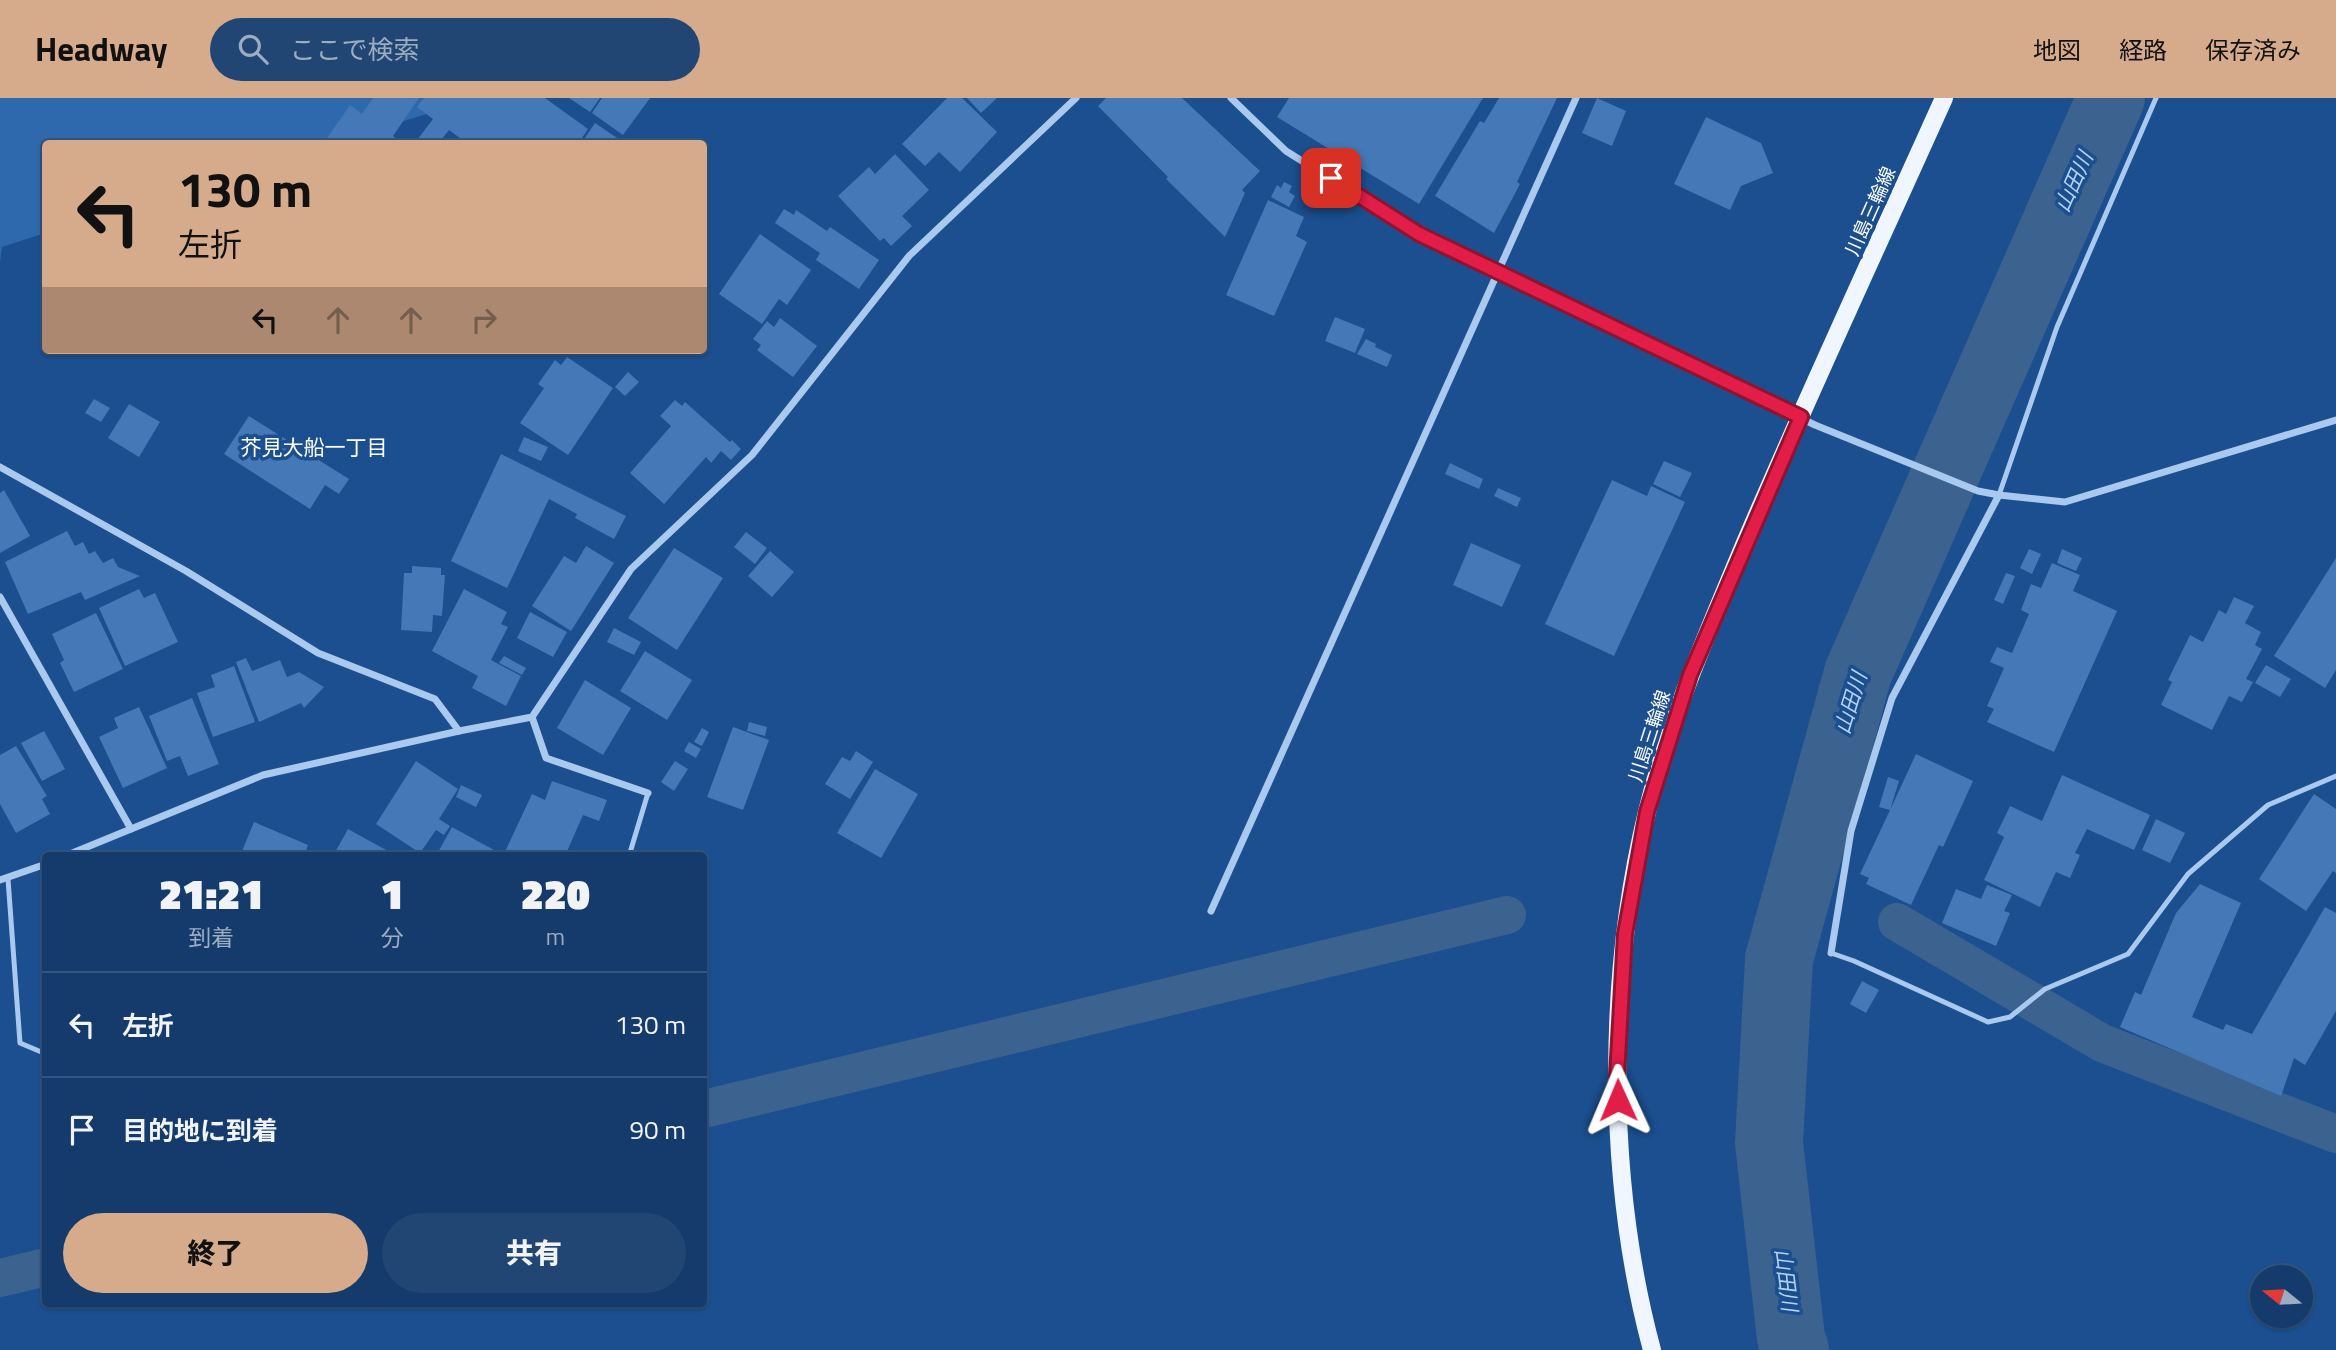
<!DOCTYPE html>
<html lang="ja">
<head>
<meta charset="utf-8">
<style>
  body { margin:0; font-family:"Titillium Web","Noto Sans JP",sans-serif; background:#214673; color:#f1f3f6; height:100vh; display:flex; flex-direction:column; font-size:26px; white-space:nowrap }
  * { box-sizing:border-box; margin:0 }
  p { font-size:23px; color:#9dadc1 }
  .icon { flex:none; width:38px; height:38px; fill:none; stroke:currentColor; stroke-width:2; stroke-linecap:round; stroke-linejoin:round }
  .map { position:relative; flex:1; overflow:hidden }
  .details { position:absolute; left:42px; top:754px; width:665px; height:455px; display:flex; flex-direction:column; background:#143b6b; border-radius:7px; box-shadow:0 2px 5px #0004,0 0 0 2px #33557e }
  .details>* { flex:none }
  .guide { position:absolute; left:42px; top:42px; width:665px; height:214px; border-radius:7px; box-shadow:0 2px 5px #0004,0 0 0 2px #33557e; background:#d6ab8b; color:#111; overflow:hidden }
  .needle { width:46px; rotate:288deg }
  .fabs { position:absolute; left:2250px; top:1167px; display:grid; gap:14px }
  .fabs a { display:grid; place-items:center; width:63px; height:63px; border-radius:50%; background:#143b6b; box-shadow:0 2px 5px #0004,0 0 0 2px #33557e; font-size:35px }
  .pin { position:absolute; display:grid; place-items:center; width:60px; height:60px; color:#fff; margin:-30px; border-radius:14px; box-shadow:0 4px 10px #0006 }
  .me { position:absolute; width:77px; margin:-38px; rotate:359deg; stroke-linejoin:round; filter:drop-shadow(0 0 5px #0008) }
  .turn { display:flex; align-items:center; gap:24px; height:147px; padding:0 21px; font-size:32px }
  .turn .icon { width:91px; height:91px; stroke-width:2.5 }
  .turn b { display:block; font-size:49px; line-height:60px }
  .lanes { display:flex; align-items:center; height:66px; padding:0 21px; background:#0003; justify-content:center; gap:35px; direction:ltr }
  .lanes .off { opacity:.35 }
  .eta { display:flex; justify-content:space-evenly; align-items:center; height:119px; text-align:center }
  .eta b { font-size:42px; font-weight:800; line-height:49px }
  .button { display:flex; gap:14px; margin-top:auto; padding:14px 21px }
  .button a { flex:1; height:80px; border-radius:42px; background:#d6ab8b; color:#111; font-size:28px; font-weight:800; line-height:80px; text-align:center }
  .button a+a { background:#214673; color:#f1f3f6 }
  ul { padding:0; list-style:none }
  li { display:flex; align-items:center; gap:21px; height:105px; padding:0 21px; border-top:2px solid #33557e }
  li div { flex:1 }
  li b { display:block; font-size:26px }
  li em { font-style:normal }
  header { display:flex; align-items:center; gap:42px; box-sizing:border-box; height:98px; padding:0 35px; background:#d6ab8b; color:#111 }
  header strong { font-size:33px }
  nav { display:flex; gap:38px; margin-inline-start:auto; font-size:24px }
  .search { width:490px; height:63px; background:#214673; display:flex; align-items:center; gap:18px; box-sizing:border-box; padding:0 24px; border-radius:38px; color:#9dadc1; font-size:26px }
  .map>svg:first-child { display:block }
</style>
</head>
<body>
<header>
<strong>Headway</strong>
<div class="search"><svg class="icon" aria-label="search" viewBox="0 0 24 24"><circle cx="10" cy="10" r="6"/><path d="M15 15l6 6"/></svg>ここで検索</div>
<nav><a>地図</a><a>経路</a><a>保存済み</a></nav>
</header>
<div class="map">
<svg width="2336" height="1252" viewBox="0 0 2336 1252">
  <rect width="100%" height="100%" fill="#1b4f8f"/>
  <path fill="#2e69ad" d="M0,0H443L427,16L332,45L46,46L45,135L2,149L0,164Z"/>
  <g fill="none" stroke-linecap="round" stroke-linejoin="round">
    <g stroke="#3c6290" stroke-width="38">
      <path d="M1897,824L2102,945L2336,1036"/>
      <path d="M704,1011L1507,817"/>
      <path d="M0,1180L46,1169"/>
    </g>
    <path stroke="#3c6290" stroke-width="68" d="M1795,1252L1791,1240L1769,1045L1779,861L1858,575L2111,0"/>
  </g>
  <g fill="#4478b7">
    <path d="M373,0H419L393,38L403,46H323L350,7L362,16Z"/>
    <path d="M424,0H545L588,31L578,46H468L449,32L438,46H414L433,21L417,9Z"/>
    <path d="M569,0H600L590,14Z"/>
    <path d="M602,0H650L623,37L592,15Z"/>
    <path d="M947,0H962L997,34L960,74L939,54L925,68L902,46Z"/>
    <path d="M967,0H997L981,15Z"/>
    <path d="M1106,0H1182L1260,73L1242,92L1245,95L1225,139L1166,81L1168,79L1098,8Z"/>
    <path d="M1289,0H1483L1419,106L1277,19Z"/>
    <path d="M1499,0H1557L1517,84L1520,86L1494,135L1435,98L1480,23L1484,25Z"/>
    <path d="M1597,0L1626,13L1612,48L1582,35Z"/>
    <path d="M1706,19L1761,45L1773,75L1741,88L1730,112L1674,86Z"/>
    <path d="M595,25L626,46H581Z"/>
    <path d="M895,56L929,92L902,118L912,128L891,148L884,140L880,143L838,98L869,69L875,76Z"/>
    <path d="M1284,84L1292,88L1289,94L1295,98L1289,109L1271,99L1277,87L1281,90Z"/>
    <path d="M1268,102L1304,119L1296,138L1307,144L1274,218L1226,197Z"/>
    <path d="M784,111L794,117L796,112L827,133L830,129L879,162L859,191L816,162L820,155L775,125Z"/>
    <path d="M760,136L811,172L787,207L779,201L762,226L719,196Z"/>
    <path d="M1335,219L1365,231L1355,255L1325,243Z"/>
    <path d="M780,220L817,248L793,279L757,252L761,247L753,241L767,223L774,229Z"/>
    <path d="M1366,241L1376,246L1375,249L1392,257L1387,269L1357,256Z"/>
    <path d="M567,259L613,290L568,357L520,325L544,290L538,286L555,262L561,267Z"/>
    <path d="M628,274L639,284L625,298L615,289Z"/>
    <path d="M94,301L110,310L101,324L85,315Z"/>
    <path d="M675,302L682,308L685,304L730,344L732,342L741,351L731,362L721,353L711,365L706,359L664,406L630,375L671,328L660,318Z"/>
    <path d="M129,306L160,324L139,359L108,340Z"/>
    <path d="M249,318L349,381L339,396L325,387L310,411L224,356Z"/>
    <path d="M524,339L548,349L541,363L518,353Z"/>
    <path d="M501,356L626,418L614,441L575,420L577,416L549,401L507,490L451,463Z"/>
    <path d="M1664,363L1692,375L1680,399L1653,386Z"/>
    <path d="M1450,365L1483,381L1479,391L1445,376Z"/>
    <path d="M1612,382L1647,398L1651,388L1685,404L1614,558L1545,526Z"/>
    <path d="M1498,390L1521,400L1517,409L1494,398Z"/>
    <path d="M4,392L30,438L0,455V395Z"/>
    <path d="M67,433L75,448L83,444L89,456L95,453L103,465L113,460L118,469L140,478L85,502L81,494L28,516L5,464Z"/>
    <path d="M746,434L767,450L755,466L734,449Z"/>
    <path d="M1471,445L1521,467L1502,509L1453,487Z"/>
    <path d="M586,448L614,465L571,533L532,508L564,458L576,465Z"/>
    <path d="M674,450L723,480L677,552L628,520Z"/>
    <path d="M2029,451L2041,456L2032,476L2020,470Z"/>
    <path d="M2062,451L2082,460L2076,473L2057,465Z"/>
    <path d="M770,453L794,474L772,499L748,478Z"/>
    <path d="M2336,460V572L2325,590L2274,558Z"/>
    <path d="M2052,465L2080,477L2073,493L2117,513L2054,654L1987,624L1994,611L1987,608L2004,570L1990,564L1997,549L2012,555L2029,516L2021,512L2031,486L2041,490Z"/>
    <path d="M412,468L441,470V477H445L442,518L433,517L432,534L401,532L404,475H412Z"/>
    <path d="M2006,475L2015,478L2003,506L1994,502Z"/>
    <path d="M139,491L144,500L155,495L178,544L125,568L99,510Z"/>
    <path d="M464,491L507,514L501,526L508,529L491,562L521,578L506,608L472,590L478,578L432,553Z"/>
    <path d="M2234,499L2254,508L2245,525L2261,534L2255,547L2262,551L2246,581L2253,584L2242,604L2229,598L2212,632L2161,607L2172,584L2168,582L2190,537L2203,544L2219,512L2226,516Z"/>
    <path d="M530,514L567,534L553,559L517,540Z"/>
    <path d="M96,515L123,571L74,594L60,565L64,562L52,536Z"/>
    <path d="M614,530L641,544L634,557L607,544Z"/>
    <path d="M645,553L692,582L667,622L620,593Z"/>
    <path d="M504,558L526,570L522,577L499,565Z"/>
    <path d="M246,560L252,573L280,562L287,579L299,574L324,589L304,610L301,605L259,624L236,564Z"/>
    <path d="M2266,567L2291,581L2280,599L2255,585Z"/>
    <path d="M234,568L255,624L213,639L197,595L215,589L211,577Z"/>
    <path d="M585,582L631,610L603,657L557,630Z"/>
    <path d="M192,600L219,666L188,678L180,658L167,663L149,618Z"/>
    <path d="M139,609L167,670L123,690L99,639L118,630L114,620Z"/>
    <path d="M749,624L767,629L765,638L747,633Z"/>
    <path d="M733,629L769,642L743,712L707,699Z"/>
    <path d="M702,630L709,634L702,648L694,644Z"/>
    <path d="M44,633L65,671L42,683L21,645Z"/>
    <path d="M689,644L701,651L696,660L684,653Z"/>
    <path d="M16,648L47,698L42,701L50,716L16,735L0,706V657Z"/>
    <path d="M856,653L873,664L850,701L825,686L842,659L850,663Z"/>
    <path d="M1916,656L1973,683L1943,749L1939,747L1911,807L1866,786L1869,780L1860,776L1890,712L1879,709L1888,679L1899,683L1890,712Z"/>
    <path d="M416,663L458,691L439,721L450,728L444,737L436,732L420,755L376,726Z"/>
    <path d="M675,663L688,671L674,693L661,684Z"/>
    <path d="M875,671L918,696L881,760L837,735Z"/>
    <path d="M2062,677L2150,717L2134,752L2087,731L2075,755L2080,757L2070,780L2056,774L2040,809L1984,782L2004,739L1997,735L2010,708L2042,723Z"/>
    <path d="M552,683L607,702L599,723L583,717L565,758H503L532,696L545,702Z"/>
    <path d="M461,687L482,697L476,709L456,699Z"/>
    <path d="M2314,696L2336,711V775L2333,773L2306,813L2259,781Z"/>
    <path d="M2156,721L2185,735L2170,765L2142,752Z"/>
    <path d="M254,724L308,747L304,758H240Z"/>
    <path d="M452,729L494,752L491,758H436Z"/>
    <path d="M348,731L397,758H333Z"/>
    <path d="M2200,786L2241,805L2192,919L2223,932L2226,926L2252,936L2325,809L2336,815V913L2305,967L2294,960L2281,998L2120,929L2135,894L2141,897L2176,815Z"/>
    <path d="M1987,787L2012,797L2004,813L2010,815L1996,848L1942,825L1956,791L1981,801Z"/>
    <path d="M1862,883L1879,892L1866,915L1850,906Z"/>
  </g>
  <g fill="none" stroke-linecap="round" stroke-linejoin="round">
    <g stroke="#a9c9ee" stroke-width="5">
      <path d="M1999,397L2057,229L2156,0"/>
      <path d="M629,758L648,695"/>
      <path d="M8,781L20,945L46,956"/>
      <path d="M1831,855L1854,863L1988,924L2010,919L2045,891L2128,856L2188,776L2268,707L2336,678"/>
    </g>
    <g stroke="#a9c9ee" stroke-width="7">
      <path d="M1231,0L1286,53L1419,136L1815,327L1978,393L1999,397L1892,600L1851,733L1831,855"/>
      <path d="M0,369L186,473L318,555L435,601L459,633"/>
      <path d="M1999,397L2065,404L2336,322"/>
      <path d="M0,499L131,731"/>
      <path d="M532,619L546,660L648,695"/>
      <path d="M65,758L263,677L459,633L532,619L631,471L752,357L909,158L1076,0"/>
      <path d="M0,782L46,766"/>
      <path d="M1211,813L1576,0"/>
    </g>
    <path stroke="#f0f6ff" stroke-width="18" d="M1652,1252C1607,1085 1606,882 1647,714C1669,622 1708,534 1744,447C1808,297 1877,149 1944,0"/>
  </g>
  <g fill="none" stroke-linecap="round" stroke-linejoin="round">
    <g stroke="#92132f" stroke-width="18">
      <path id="route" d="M1331,80L1419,136L1801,319L1690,577L1647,714L1625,836L1617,978L1618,1002"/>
    </g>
    <use href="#route" stroke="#e11d48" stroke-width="12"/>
  </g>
  <g text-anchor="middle" stroke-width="7" stroke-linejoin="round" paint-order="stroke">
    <g font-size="19" fill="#fff" stroke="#1b4f8f">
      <text transform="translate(1870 113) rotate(-66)" y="7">川島三輪線</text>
      <text transform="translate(1649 638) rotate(-72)" y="7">川島三輪線</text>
    </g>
    <g font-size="21" font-style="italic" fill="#b5d3f5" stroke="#1b4f8f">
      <text transform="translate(2074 84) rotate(-66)" y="7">山田川</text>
      <text transform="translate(1851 605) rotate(-73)" y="7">山田川</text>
      <text transform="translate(1786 1182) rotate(83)" y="7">山田川</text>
    </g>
    <g font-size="21" fill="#fff" stroke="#1b4f8f">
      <text x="314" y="357">芥見大船一丁目</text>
    </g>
  </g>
</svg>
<div class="fabs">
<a><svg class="needle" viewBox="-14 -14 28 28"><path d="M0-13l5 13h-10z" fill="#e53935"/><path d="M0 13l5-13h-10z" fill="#9dadc1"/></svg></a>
</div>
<div class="pin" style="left:1331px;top:80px;background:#d93025"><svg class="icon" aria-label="arrive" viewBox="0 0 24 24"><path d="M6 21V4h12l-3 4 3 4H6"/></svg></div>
<svg class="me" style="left:1618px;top:1002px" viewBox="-20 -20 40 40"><path d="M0-17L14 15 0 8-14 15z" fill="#e11d48" stroke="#fff" stroke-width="4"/></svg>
<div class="guide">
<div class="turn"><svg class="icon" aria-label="left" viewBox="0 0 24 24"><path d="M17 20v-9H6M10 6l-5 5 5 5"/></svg><div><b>130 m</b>左折</div></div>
<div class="lanes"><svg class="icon" aria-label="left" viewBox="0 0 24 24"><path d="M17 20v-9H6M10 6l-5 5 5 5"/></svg><svg class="icon off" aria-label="ahead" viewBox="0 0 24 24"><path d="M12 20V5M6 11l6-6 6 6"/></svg><svg class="icon off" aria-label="ahead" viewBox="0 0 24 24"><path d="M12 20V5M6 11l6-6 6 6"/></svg><svg class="icon off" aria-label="right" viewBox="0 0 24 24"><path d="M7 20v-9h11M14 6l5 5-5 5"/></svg></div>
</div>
<section class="details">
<div class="eta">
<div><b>21:21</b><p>到着</p></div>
<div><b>1</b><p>分</p></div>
<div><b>220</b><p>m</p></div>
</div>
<ul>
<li><svg class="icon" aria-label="left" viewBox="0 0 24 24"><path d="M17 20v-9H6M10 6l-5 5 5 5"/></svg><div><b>左折</b></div><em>130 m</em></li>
<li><svg class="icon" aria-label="arrive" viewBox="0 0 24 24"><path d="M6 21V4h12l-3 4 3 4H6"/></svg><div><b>目的地に到着</b></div><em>90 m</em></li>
</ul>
<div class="button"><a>終了</a><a>共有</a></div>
</section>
</div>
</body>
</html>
